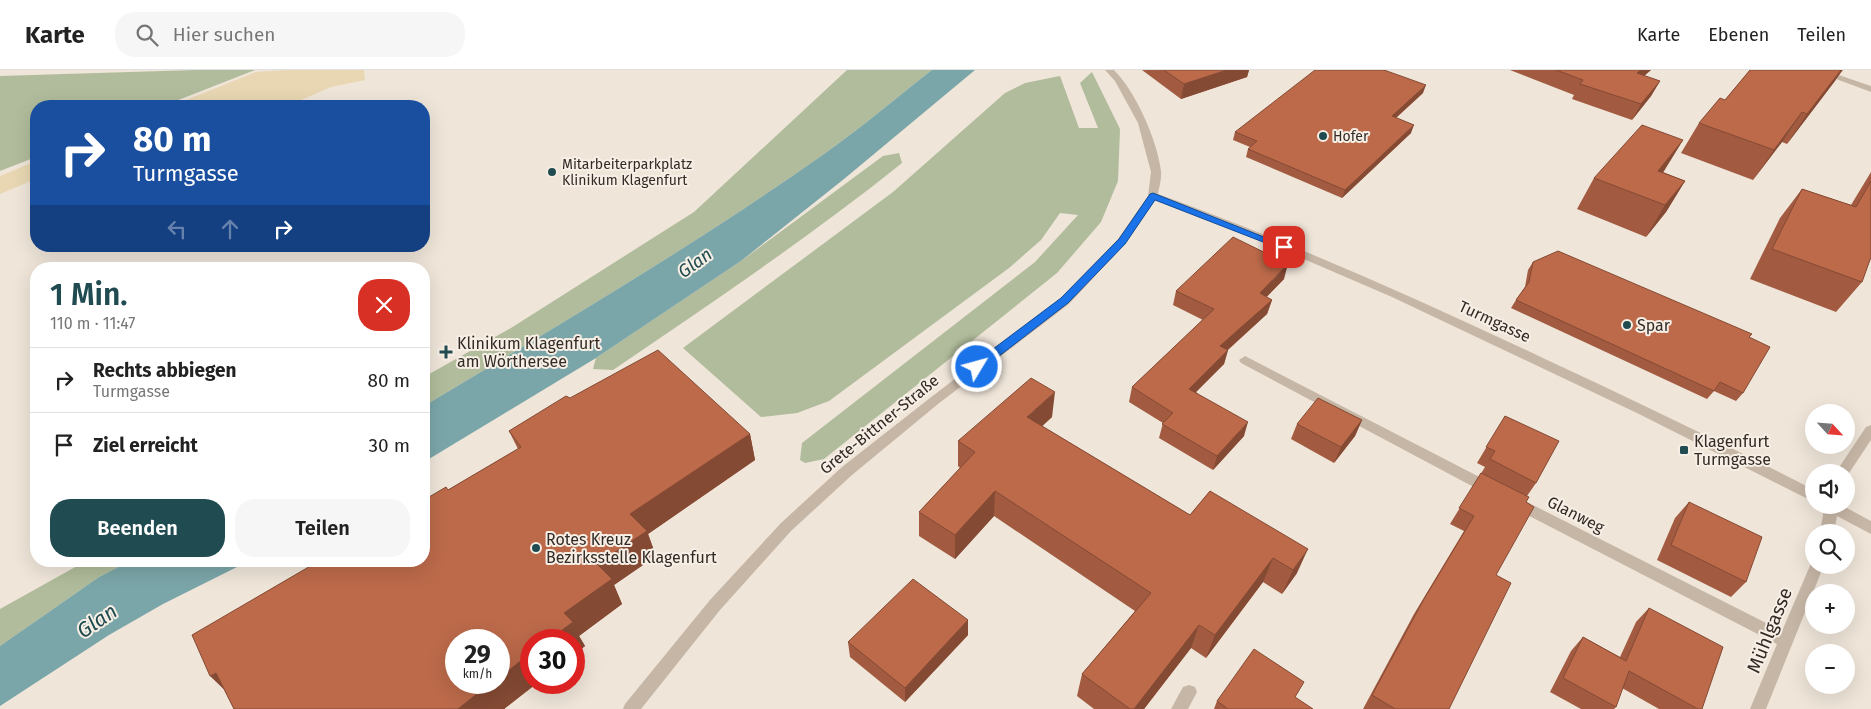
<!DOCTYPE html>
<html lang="de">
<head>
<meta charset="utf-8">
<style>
  body { margin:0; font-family:"Fira Sans",sans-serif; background:#f6f6f6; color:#222; height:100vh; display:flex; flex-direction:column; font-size:19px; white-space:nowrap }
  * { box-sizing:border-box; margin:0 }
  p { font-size:16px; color:#767676 }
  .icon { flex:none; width:28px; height:28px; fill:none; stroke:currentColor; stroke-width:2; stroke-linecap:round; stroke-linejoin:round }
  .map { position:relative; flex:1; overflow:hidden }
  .side { position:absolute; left:30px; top:192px; width:400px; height:305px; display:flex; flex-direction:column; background:#fff; border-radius:20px; box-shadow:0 5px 20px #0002 }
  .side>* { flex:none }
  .banner { position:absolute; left:30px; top:30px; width:400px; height:152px; border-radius:20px; box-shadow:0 5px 20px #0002; background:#1a4fa0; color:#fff; overflow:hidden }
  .needle { width:32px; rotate:116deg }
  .fabs { position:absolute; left:1805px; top:334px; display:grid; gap:10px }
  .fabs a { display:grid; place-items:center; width:50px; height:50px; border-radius:50%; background:#fff; box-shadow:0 5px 20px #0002; font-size:25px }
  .speed { position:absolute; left:445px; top:559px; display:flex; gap:10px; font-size:25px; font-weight:700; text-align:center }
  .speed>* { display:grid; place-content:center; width:65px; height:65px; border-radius:50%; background:#fff; box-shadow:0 5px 20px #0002; line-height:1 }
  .speed small { font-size:12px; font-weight:400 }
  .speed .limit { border:8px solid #d22; background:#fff; color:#111 }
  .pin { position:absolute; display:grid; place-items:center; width:42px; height:42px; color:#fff; margin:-21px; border-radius:10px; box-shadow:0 2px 8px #0006 }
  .me { position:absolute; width:55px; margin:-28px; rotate:53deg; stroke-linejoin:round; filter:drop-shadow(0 0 4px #0008) }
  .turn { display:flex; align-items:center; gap:18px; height:105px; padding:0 20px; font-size:22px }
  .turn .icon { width:65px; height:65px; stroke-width:2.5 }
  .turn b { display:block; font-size:35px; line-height:42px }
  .lanes { display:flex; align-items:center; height:48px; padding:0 20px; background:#0003; justify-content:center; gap:25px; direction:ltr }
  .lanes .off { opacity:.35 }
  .round { display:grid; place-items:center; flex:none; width:52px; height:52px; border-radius:20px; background:#f6f6f6 }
  .head { display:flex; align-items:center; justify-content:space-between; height:85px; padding:0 20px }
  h1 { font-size:30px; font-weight:600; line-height:38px; color:#204b50 }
  .button { display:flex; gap:10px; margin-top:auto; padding:10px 20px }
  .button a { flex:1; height:58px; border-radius:20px; background:#204b50; color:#fff; font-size:20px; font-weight:600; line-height:58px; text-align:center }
  .button a+a { background:#f6f6f6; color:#222 }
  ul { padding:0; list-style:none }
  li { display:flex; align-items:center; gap:15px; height:65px; padding:0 20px; border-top:1px solid #e0e0e0 }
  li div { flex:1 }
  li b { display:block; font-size:19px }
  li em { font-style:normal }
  header { display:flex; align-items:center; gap:30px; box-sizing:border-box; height:70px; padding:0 25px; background:#fff; border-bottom:1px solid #e0e0e0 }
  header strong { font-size:24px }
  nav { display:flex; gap:28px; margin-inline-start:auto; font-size:18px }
  .search { width:350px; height:45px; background:#f6f6f6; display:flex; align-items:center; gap:12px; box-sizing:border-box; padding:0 18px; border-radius:20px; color:#767676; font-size:19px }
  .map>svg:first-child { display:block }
</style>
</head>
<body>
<header>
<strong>Karte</strong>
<div class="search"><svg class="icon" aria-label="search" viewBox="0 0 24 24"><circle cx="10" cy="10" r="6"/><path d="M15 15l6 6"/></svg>Hier suchen</div>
<nav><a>Karte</a><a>Ebenen</a><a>Teilen</a></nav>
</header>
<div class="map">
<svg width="1871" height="639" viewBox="0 0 1871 639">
  <rect width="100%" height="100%" fill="#efe5d9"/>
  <g fill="#b0bc9b">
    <path d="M196,0H255L163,36H36V87L0,101V6Z"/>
    <path d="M847,0H932C896,28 861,58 824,84C695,175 559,255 424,336V307L511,258L694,142Z"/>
    <path d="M1092,2L1120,59L1118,111L1101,152L1057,203L824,389L805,393L800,390L802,373L1035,192L1078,145L1060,143L1041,170L1009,198L829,331L797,343L761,347L683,278L893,122L1005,23L1025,13L1060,6L1079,58H1098L1080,13Z"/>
    <path d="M899,83L902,93C810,167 711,233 613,300L593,299L596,288L741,191L883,86Z"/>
    <path d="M86,491H130L99,507L0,576V539Z"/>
  </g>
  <g fill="#e8d7b2">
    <path d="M288,0H364L365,10L331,17L294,33L278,36H171L256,2Z"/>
    <path d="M36,91V109L0,124V106Z"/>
  </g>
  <g fill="#7ba6a9">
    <path d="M932,0H975L844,109L741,191L596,288L424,392V336C559,255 695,175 824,84C861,58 896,28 932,0Z"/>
    <path d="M130,491H249L163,534L109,565L0,636V576L99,507Z"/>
  </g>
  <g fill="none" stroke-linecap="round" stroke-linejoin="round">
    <g fill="#c6b6a6" fill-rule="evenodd">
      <path d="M1105,0H1114C1136,22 1157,70 1161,101C1162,108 1159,117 1158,124C1290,172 1418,229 1545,289C1635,331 1726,374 1814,420V432L1639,344L1392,227L1248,165L1155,130L1126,173L1069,234L938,334L852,405L791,461L720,540L641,639H623L625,634L710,530L781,453L842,397L930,328L1061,228L1118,169L1148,126L1151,102L1138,53L1115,11Z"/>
      <path d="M1812,0H1824L1871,16V22Z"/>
      <path d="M1245,286L1495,415L1497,419L1495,423L1490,424L1485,423L1241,293L1239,290Z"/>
      <path d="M1871,355V370L1847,406L1846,402H1836L1866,357Z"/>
      <path d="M1517,427L1782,561L1812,491L1814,490V495H1824L1766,639H1750L1777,574L1512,437L1510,433L1512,429Z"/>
      <path d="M1822,435H1841L1871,451V464L1837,446L1834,462H1820L1824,439Z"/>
      <path d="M1189,615L1195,617L1197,622L1188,639H1171L1183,617Z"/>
    </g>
  </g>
  <g fill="#a25b40">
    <path d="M1142,0H1249L1247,7L1181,29Z"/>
    <path d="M1510,0H1651L1644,6L1660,11L1651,26L1632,50L1572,29L1574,25Z"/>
    <path d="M1750,0H1843L1787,74L1782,72L1753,110L1681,83L1699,53L1725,30Z"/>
    <path d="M1423,23L1396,48L1411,63L1342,128L1246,87L1248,79L1250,77L1233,70L1235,62Z"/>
    <path d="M1683,70L1663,102L1685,111L1666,142L1646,167L1577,139L1594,108Z"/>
    <path d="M1871,102V187L1862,212L1836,242L1750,209L1780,148L1802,119L1851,135Z"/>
    <path d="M1533,192L1749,267L1743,323L1736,331L1714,321L1707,329L1511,238L1516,230L1525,217L1528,200Z"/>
    <path d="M1284,209L1266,227L1272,230L1267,244L1228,280L1224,294L1196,322L1244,366L1213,400L1159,368L1163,353L1129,332L1132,317L1203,250L1173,235L1176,221Z"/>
    <path d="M570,328L750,364L755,390L648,464L656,486L614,515L622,534L579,566L585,576L504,639H234L225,621L448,420L518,379L509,361Z"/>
    <path d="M1505,346L1536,413L1527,426L1526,432L1496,505L1449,639H1363L1414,544L1464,461L1450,454L1485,397L1477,393Z"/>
    <path d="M1052,347L1042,356L1190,445L1210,421L1297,503L1282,524L1263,512L1206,588L1191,578L1144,639H1094L1077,626L1082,604L1135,541L994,446L955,489L919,466V442L960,398L958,396V371Z"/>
    <path d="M1362,350L1355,366L1334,393L1291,369L1297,354Z"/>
    <path d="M1689,432L1746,512L1731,527L1657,490L1675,448Z"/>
    <path d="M1649,538L1702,639H1659L1622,618L1616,637L1614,639H1581L1550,622L1571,581L1583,567L1620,587L1636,552Z"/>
    <path d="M968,550V565L905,632L850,587L848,572Z"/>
    <path d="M1296,628L1313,639H1214L1217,631Z"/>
  </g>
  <g fill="#844a34">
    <path d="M1227,0H1249L1247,7L1181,29L1184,14Z"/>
    <path d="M1641,0H1651L1628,19L1637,3Z"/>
    <path d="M1841,0H1842L1835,11L1787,74L1807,44Z"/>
    <path d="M1660,11L1651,26L1632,50L1641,34Z"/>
    <path d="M1426,15L1423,23L1389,54L1392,46Z"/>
    <path d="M1802,42L1782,72L1753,110L1774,80Z"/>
    <path d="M1414,55L1411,63L1342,128L1345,120Z"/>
    <path d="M1683,70L1664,101L1643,127L1658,101Z"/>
    <path d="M1685,111L1666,142L1646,167L1665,135Z"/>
    <path d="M1288,194L1284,209L1256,238L1260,223Z"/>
    <path d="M1272,230L1267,244L1216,290L1220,276Z"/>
    <path d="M1228,280L1224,294L1185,333L1189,319Z"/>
    <path d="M1055,322L1052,347L1025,372L1027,347Z"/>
    <path d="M1362,350L1355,366L1334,393L1341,377Z"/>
    <path d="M1248,352L1244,366L1213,400L1217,386Z"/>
    <path d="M750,364L755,390L648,464L656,486L614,515L622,534L579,566L585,576L574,585V570H549L564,543L630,444Z"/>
    <path d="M995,421L994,446L955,489V465Z"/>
    <path d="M1308,479L1297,503L1282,524L1293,500Z"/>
    <path d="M1273,488L1263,512L1206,588L1215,565Z"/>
    <path d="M968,550V565L905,632V618Z"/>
    <path d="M1199,555L1191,578L1144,639H1134Z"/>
    <path d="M531,583V612H538L504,639H458L492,612H499V608Z"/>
    <path d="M216,603L235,630L210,606Z"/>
  </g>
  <g fill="#bc6a4a" stroke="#844a34">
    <path d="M1164,0H1227L1184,14Z"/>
    <path d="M1315,0H1384L1426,15L1392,46L1414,55L1345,120L1248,79L1257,71L1235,62Z"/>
    <path d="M1556,0H1641L1637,3L1660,11L1641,34L1580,14L1583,10Z"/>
    <path d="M1750,0H1841L1807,44L1802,42L1774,80L1699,53L1720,28L1725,30Z"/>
    <path d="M1642,55L1683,70L1658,101L1685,111L1665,135L1594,108Z"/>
    <path d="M1871,111V187L1862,212L1772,179L1802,119L1856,137Z"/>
    <path d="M1233,167L1288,194L1260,223L1272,230L1220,276L1228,280L1189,319L1248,352L1217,386L1162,354L1173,343L1132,317L1214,239L1176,221Z"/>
    <path d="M1558,181L1752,264L1749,267L1770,277L1743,323L1720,312L1714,321L1516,230L1529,212L1533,192Z"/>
    <path d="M658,280L750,364L630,444L647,461L597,494L612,509L564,543L573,552L549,570H531V583L499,608V570H456V612H492L458,639H234L216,603L210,606L192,565L319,491H424V430L446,417L448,420L521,377L509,361L566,326L570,328Z"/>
    <path d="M1031,308L1055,322L1027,347L1190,445L1210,421L1308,479L1293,500L1273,488L1215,565L1199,555L1134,639H1130L1082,604L1151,523L995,421L955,465L919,442L975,382L958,371Z"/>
    <path d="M1318,328L1362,350L1341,377L1297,354Z"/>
    <path d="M1505,346L1559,371L1536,413L1490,389L1495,381L1486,377Z"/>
    <path d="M1481,403L1529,427L1526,432L1534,437L1496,505L1511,513L1449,639H1395L1372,625L1424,529L1474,446L1459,438Z"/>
    <path d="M1689,432L1762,467L1746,512L1671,475Z"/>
    <path d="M913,509L968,550L905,618L848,572Z"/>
    <path d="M1649,538L1723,577L1702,639H1698L1629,601L1616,637L1563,608L1583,567L1626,591Z"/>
    <path d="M1254,579L1304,612L1295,627L1313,639H1228L1217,631Z"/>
  </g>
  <path fill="#1a73e8" stroke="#114b97" d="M1153,123L1289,177L1287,179H1281L1155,130L1125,174L1068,233L981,300H973L972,297L973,294L1061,228L1119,169L1150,124Z"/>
  <g fill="#204b50" stroke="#f7efe5" stroke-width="2">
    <circle cx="1323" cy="66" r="5"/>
    <circle cx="552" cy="102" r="5"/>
    <circle cx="1627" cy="255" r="5"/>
    <path d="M443.5 274.5h5v5h5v5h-5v5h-5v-5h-5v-5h5z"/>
    <rect x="1679" y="375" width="10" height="10" rx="2.5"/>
    <circle cx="536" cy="478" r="5"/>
  </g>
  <g text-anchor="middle" stroke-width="4" stroke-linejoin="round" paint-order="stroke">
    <g font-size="14" fill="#322b26" stroke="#f7efe5" text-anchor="start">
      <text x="1333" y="71">Hofer</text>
      <text x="562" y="99">Mitarbeiterparkplatz<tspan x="562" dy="16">Klinikum Klagenfurt</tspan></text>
    </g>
    <g font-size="16" fill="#322b26" stroke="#f7efe5">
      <text transform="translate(1495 251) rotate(25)" y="6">Turmgasse</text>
      <text transform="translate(879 354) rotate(-39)" y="6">Grete-Bittner-Straße</text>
      <text transform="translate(1576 444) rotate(27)" y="6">Glanweg</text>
    </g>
    <g font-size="16" fill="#322b26" stroke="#f7efe5" text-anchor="start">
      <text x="1637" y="261">Spar</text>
      <text x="457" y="279">Klinikum Klagenfurt<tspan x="457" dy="18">am Wörthersee</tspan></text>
      <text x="1694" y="377">Klagenfurt<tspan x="1694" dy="18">Turmgasse</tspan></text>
      <text x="546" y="475">Rotes Kreuz<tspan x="546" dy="18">Bezirksstelle Klagenfurt</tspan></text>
    </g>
    <g font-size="18" font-style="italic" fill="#204b50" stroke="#f7efe5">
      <text transform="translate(695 193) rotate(-36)" y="6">Glan</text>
    </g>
    <g font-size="19" fill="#322b26" stroke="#f7efe5">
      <text transform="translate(1769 560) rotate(-68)" y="7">Mühlgasse</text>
    </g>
    <g font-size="21" font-style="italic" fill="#204b50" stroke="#f7efe5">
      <text transform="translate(97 551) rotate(-34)" y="7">Glan</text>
    </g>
  </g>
</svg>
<div class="fabs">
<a><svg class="needle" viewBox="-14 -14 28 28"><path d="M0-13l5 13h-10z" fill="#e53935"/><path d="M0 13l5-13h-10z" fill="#767676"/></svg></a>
<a><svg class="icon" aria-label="sound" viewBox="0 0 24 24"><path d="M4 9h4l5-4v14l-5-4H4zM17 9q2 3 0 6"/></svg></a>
<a><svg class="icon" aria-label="search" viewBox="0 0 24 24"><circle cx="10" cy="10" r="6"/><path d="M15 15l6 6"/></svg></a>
<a>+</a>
<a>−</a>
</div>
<div class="speed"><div>29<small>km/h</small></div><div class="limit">30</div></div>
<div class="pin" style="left:1284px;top:177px;background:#d93025"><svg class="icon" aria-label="arrive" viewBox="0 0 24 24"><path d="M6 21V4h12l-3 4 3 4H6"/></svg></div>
<svg class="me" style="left:977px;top:297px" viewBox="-20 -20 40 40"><circle r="17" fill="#1a73e8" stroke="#fff" stroke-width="3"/><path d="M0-11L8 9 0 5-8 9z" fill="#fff"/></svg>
<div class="banner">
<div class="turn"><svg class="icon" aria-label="right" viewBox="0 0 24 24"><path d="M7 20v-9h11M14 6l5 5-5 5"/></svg><div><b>80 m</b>Turmgasse</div></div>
<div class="lanes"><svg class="icon off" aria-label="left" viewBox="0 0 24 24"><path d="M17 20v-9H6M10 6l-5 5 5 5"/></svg><svg class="icon off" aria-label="ahead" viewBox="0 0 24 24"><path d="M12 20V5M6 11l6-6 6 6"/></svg><svg class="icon" aria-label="right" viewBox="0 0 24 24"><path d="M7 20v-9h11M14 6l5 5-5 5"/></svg></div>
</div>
<section class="side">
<div class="head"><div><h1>1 Min.</h1><p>110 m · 11:47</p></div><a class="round" style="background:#d93025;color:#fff"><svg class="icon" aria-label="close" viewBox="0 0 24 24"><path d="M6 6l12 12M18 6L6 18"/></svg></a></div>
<ul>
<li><svg class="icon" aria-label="right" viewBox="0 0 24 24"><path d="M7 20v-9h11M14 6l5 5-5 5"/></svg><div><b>Rechts abbiegen</b><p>Turmgasse</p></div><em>80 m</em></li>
<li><svg class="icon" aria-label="arrive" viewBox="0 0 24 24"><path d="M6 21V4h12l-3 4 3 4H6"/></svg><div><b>Ziel erreicht</b></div><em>30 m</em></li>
</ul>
<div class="button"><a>Beenden</a><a>Teilen</a></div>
</section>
</div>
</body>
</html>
